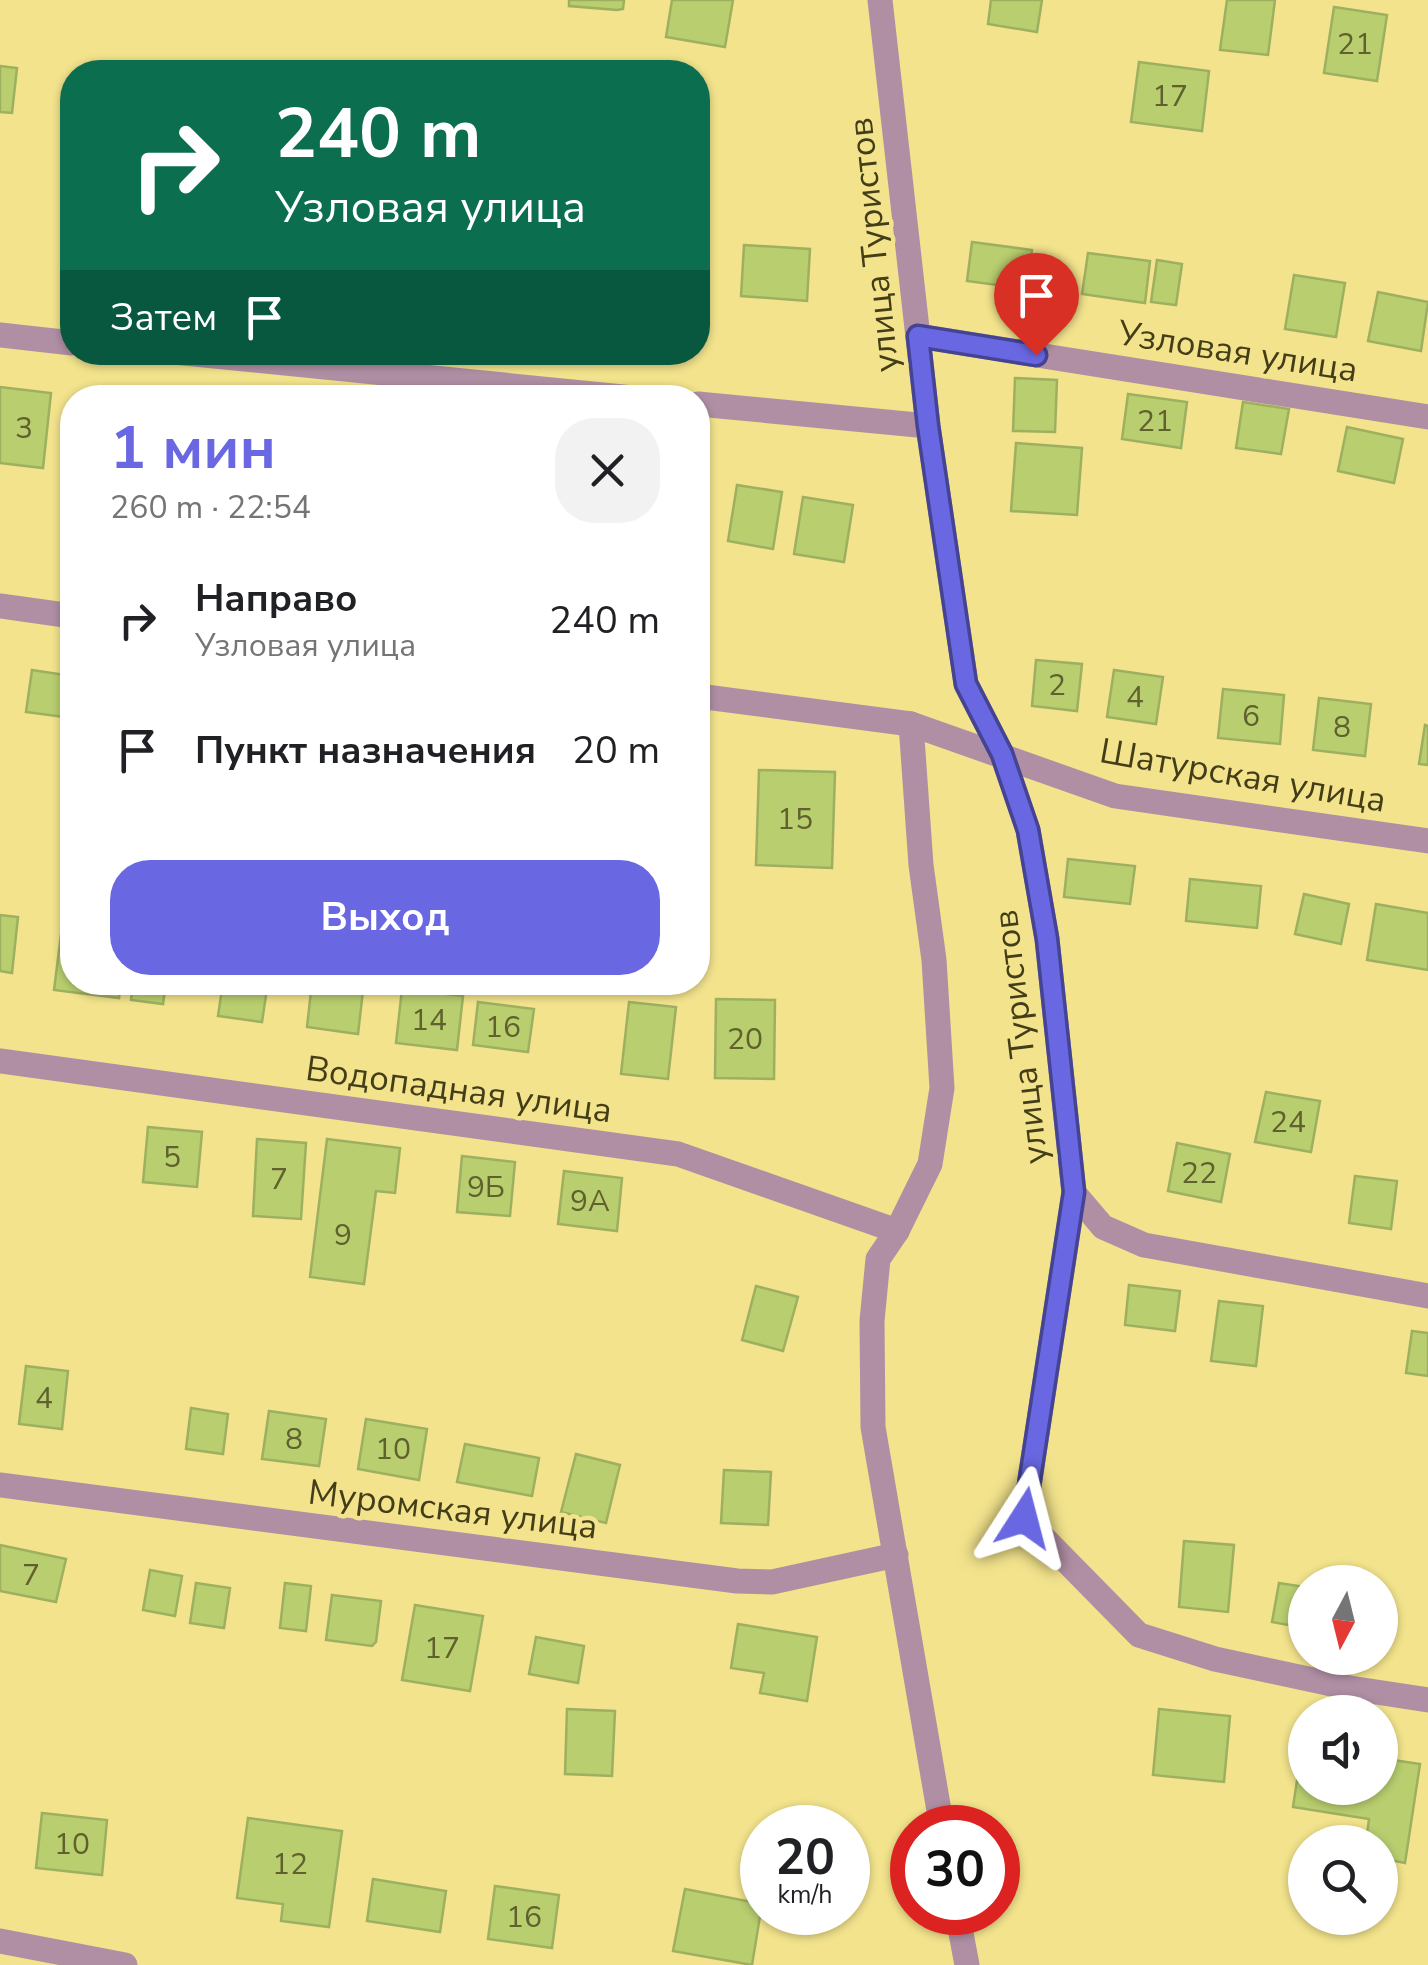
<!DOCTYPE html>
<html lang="ru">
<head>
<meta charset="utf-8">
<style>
  body { margin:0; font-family:"Nunito Sans",sans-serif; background:#f2f2f2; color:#202124; height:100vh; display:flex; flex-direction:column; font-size:38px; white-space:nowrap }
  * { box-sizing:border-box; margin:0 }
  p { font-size:32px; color:#757577 }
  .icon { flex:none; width:55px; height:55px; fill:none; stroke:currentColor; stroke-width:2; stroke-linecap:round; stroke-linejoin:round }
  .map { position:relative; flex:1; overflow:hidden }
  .details { position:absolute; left:60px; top:385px; width:650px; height:610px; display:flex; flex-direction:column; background:#fff; border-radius:40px; box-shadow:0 2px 8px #0004 }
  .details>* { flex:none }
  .banner { position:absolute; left:60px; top:60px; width:650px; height:305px; border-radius:40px; box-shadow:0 2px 8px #0004; background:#0b6e4f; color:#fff; overflow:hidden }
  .needle { width:65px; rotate:187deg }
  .controls { position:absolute; left:1288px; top:1565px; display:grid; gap:20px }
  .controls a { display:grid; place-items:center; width:110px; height:110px; border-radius:50%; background:#fff; box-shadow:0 2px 8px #0004; font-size:50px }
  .speed { position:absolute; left:740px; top:1805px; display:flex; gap:20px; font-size:50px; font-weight:700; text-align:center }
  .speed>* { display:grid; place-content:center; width:130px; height:130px; border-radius:50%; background:#fff; box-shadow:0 2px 8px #0004; line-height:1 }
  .speed small { font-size:25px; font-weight:400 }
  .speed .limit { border:15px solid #d22; background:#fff; color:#111 }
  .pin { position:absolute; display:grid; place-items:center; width:85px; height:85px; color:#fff; margin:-102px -42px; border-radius:50% 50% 50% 0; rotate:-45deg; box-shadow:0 0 10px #0007 }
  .pin .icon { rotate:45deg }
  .me { position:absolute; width:110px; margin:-55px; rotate:9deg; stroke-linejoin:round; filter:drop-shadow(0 0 8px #0008) }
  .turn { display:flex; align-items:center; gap:35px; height:210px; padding:0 50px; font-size:45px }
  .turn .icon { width:130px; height:130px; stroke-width:2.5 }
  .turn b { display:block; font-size:70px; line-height:85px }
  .then { display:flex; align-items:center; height:95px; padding:0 50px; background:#0003; gap:20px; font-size:38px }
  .round { display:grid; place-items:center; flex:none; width:105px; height:105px; border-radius:40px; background:#f2f2f2 }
  .headline { display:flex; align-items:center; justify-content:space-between; height:170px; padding:0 50px }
  h1 { font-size:60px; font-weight:700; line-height:75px; color:#6968e2 }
  .primary-button { display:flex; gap:20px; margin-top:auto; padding:20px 50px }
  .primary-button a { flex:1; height:115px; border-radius:40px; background:#6968e2; color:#fff; font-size:40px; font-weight:700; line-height:115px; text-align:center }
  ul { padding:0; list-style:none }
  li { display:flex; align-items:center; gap:30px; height:130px; padding:0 50px }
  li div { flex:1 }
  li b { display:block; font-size:38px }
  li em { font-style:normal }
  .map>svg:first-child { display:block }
</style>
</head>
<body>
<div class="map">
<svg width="1428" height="1965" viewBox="0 0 1428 1965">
  <rect width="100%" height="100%" fill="#f2e38c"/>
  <g fill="#b9ce6f" stroke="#9eb05f" stroke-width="2.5">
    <path d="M569,0H624L623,9L617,10L569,6Z"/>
    <path d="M672,0H733L725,47L666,37Z"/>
    <path d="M991,0H1042L1037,32L988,24Z"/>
    <path d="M1227,0H1275L1268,55L1220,50Z"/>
    <path d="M1334,7L1387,15L1377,81L1324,73Z"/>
    <path d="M1139,62L1209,71L1202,131L1131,122Z"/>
    <path d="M0,66L17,68L12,113L0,112Z"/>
    <path d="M972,242L1032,250L1027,289L967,281Z"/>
    <path d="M744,245L810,249L807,301L741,296Z"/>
    <path d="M1088,253L1150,261L1145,303L1082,294Z"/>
    <path d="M1157,260L1182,264L1176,305L1151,302Z"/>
    <path d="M1294,275L1345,283L1336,337L1285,329Z"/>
    <path d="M1378,292L1428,302L1421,351L1368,341Z"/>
    <path d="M1015,378L1057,380L1055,432L1013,431Z"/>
    <path d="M0,387L51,393L43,468L0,463Z"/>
    <path d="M1128,394L1187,402L1181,448L1122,439Z"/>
    <path d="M1243,402L1289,409L1281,454L1236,448Z"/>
    <path d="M1347,427L1403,439L1394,483L1338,471Z"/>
    <path d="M1016,443L1082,448L1077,515L1011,511Z"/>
    <path d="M698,480L708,482L701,524L698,523Z"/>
    <path d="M737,485L782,492L773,549L728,541Z"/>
    <path d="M803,497L853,505L844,562L794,554Z"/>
    <path d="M1036,660L1082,664L1077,711L1032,706Z"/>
    <path d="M32,670L72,676V718L26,712Z"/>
    <path d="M1114,670L1163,677L1156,724L1107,717Z"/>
    <path d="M1223,689L1284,695L1280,744L1218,738Z"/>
    <path d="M1319,698L1371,704L1365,756L1313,750Z"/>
    <path d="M1425,725L1428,726V765L1419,764Z"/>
    <path d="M759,770L835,772L832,868L756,865Z"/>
    <path d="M1068,859L1135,866L1130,904L1064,897Z"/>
    <path d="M1190,879L1261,886L1257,928L1186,921Z"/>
    <path d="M1304,894L1349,904L1341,944L1295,934Z"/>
    <path d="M1376,904L1428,913V970L1367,960Z"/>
    <path d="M0,915L18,917L12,973L0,971Z"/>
    <path d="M63,919L72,920V982H121L119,998L54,990Z"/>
    <path d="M133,982H166L163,1004L131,1000Z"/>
    <path d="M223,982H268L262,1022L218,1016Z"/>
    <path d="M312,982H364L358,1034L307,1027Z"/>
    <path d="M402,989L463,996L457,1050L396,1043Z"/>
    <path d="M716,999L775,1000L774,1079L715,1078Z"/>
    <path d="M478,1002L534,1009L528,1052L473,1045Z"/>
    <path d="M629,1002L676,1007L668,1079L621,1074Z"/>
    <path d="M1266,1092L1320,1101L1311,1152L1255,1142Z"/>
    <path d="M148,1127L202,1132L197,1187L143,1182Z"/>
    <path d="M257,1139L306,1143L301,1219L253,1216Z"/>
    <path d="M327,1139L400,1148L395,1193L376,1191L364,1284L310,1277Z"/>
    <path d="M1177,1143L1230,1154L1221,1202L1168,1191Z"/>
    <path d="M462,1156L515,1162L510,1216L457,1212Z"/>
    <path d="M564,1171L622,1178L617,1231L558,1224Z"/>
    <path d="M1355,1176L1397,1181L1391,1229L1349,1223Z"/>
    <path d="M1129,1285L1180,1291L1175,1331L1125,1325Z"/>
    <path d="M756,1286L798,1297L783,1351L742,1340Z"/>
    <path d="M1219,1301L1263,1306L1256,1366L1211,1361Z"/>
    <path d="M1412,1331L1428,1333V1376L1406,1373Z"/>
    <path d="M26,1366L68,1371L62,1429L19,1424Z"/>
    <path d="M191,1408L228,1414L223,1454L186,1449Z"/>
    <path d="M269,1411L326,1419L319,1466L262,1459Z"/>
    <path d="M366,1419L427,1429L419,1480L358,1469Z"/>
    <path d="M465,1444L539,1458L532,1496L457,1482Z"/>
    <path d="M576,1454L620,1465L606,1523L561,1512Z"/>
    <path d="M724,1470L771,1472L768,1525L721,1523Z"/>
    <path d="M1184,1541L1234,1545L1228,1612L1179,1607Z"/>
    <path d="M0,1545L66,1559L56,1602L0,1591Z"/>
    <path d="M150,1570L182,1576L175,1616L143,1610Z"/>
    <path d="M196,1583L230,1588L224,1628L190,1623Z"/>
    <path d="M285,1583L311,1586L306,1631L280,1628Z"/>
    <path d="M1279,1583L1305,1587V1628L1272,1622Z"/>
    <path d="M332,1595L381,1601L376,1642L372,1646L326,1640Z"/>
    <path d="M415,1605L483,1616L470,1691L402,1680Z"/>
    <path d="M738,1624L817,1637L807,1701L760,1693L764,1673L731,1668Z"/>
    <path d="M536,1637L584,1646L578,1683L529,1674Z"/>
    <path d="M567,1709L615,1711L612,1776L565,1774Z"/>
    <path d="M1159,1709L1230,1716L1224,1782L1153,1775Z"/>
    <path d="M1302,1747H1305V1788H1380V1758L1420,1764L1405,1863L1380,1858V1842H1366L1369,1819L1293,1807Z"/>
    <path d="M42,1813L107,1820L102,1875L36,1868Z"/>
    <path d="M248,1818L342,1831L329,1927L281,1921L283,1904L237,1898Z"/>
    <path d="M373,1879L446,1891L440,1932L367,1921Z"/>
    <path d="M495,1886L559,1895L552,1948L488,1939Z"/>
    <path d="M685,1889L762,1904L752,1965L673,1951Z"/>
  </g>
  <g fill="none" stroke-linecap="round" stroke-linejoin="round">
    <g stroke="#b08fa4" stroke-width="25">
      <path d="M880,0L928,426L966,684L1002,754L1028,830L1047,939L1074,1193L1024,1518L1139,1635L1215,1659L1350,1688L1428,1700"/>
      <path d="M0,335L72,343"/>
      <path d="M918,336L1428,417"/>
      <path d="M174,352L633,398"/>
      <path d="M698,404L928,426"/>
      <path d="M0,606L72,616"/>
      <path d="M698,696L911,724L1115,796L1428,841"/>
      <path d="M911,724L921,865L934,960L942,1088L930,1164L897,1231L878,1259L872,1321L873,1427L942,1828"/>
      <path d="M0,1061L678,1154L897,1231"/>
      <path d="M1074,1193L1103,1227L1144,1245L1428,1296"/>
      <path d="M0,1485L737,1581L772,1582L896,1555"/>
      <path d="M957,1912L967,1965"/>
      <path d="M0,1941L125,1965"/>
    </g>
  </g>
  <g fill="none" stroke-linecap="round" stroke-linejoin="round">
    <g stroke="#444493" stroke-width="25">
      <path id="route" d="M1024,1518L1074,1192L1047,939L1028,830L1002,754L966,684L928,426L918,336L1036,355"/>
    </g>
    <use href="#route" stroke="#6968e2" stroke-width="18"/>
  </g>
  <g text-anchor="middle" stroke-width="9" stroke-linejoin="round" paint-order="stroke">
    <g font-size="30" fill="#60612e">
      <text x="1355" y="54">21</text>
      <text x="1170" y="106">17</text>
      <text x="1155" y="431">21</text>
      <text x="24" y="438">3</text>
      <text x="1057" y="695">2</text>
      <text x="1135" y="707">4</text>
      <text x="1251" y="726">6</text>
      <text x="1342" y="737">8</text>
      <text x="795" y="829">15</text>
      <text x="429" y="1030">14</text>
      <text x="503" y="1037">16</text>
      <text x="745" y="1049">20</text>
      <text x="1288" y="1132">24</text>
      <text x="172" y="1167">5</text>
      <text x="1199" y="1183">22</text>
      <text x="279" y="1189">7</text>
      <text x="486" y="1197">9Б</text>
      <text x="590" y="1211">9А</text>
      <text x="343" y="1245">9</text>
      <text x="44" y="1408">4</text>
      <text x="294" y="1449">8</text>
      <text x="393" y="1459">10</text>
      <text x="31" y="1585">7</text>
      <text x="442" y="1658">17</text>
      <text x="72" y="1854">10</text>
      <text x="290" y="1874">12</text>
      <text x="524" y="1927">16</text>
    </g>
    <g font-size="35" fill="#433d18" stroke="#f2e38c">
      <text transform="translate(873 245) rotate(-96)" y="12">улица Туристов</text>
      <text transform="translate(1238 351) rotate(9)" y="12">Узловая улица</text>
      <text transform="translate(1243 775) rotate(10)" y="12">Шатурская улица</text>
      <text transform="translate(1020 1037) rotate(-97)" y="12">улица Туристов</text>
      <text transform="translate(459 1089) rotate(8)" y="12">Водопадная улица</text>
      <text transform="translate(453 1509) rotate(7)" y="12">Муромская улица</text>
    </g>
  </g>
</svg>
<div class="controls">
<a><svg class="needle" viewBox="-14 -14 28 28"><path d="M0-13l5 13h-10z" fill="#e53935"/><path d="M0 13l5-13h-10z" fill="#757577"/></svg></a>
<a><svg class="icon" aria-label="sound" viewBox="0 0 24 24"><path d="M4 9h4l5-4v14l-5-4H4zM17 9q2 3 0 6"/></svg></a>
<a><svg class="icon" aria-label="search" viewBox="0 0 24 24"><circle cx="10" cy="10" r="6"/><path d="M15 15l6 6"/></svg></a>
</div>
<div class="speed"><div>20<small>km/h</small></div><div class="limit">30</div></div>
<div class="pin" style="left:1036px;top:355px;background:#d93025"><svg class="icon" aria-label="arrive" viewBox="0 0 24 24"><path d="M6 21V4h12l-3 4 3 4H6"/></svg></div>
<svg class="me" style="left:1024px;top:1518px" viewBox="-20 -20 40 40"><path d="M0-17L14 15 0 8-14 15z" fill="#6968e2" stroke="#fff" stroke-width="4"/></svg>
<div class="banner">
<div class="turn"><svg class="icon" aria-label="right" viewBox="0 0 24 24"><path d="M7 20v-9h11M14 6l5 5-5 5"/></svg><div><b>240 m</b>Узловая улица</div></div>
<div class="then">Затем<svg class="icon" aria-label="arrive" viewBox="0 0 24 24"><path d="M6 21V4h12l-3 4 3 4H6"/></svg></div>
</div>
<section class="details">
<div class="headline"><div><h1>1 мин</h1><p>260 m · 22:54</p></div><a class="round"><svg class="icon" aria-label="close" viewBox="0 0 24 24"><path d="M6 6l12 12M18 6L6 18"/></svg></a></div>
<ul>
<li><svg class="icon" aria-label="right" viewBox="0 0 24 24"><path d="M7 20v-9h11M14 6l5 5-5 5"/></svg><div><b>Направо</b><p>Узловая улица</p></div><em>240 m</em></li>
<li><svg class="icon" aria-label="arrive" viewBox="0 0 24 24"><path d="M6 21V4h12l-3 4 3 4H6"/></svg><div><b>Пункт назначения</b></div><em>20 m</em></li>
</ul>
<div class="primary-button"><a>Выход</a></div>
</section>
</div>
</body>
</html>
